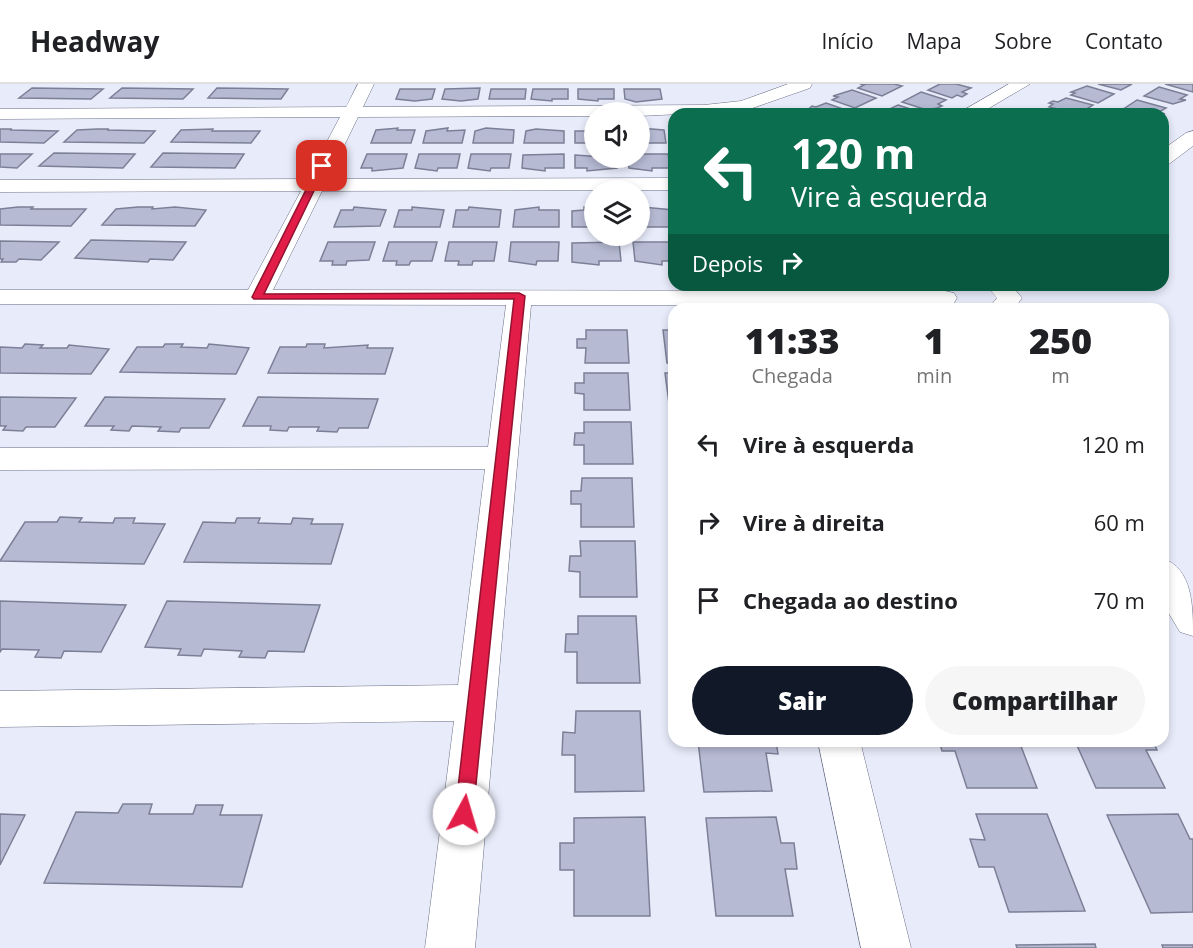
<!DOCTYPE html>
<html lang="pt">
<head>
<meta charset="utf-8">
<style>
  body { margin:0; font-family:"Open Sans",sans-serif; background:#f6f6f6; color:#202124; height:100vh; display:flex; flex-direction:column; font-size:22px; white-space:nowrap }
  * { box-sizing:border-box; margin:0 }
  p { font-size:20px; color:#757577 }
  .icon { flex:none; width:33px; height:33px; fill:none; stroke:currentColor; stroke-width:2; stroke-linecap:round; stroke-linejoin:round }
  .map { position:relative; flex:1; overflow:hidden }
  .panel { position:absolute; left:668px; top:219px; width:501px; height:444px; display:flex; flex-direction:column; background:#fff; border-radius:18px; box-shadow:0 3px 9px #0003 }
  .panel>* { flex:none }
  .top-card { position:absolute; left:668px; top:24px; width:501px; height:183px; border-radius:18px; box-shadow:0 3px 9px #0003; background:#0b6e4f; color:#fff; overflow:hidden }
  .fabs { position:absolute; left:584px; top:18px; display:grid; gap:12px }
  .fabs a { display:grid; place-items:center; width:66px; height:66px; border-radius:50%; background:#fff; box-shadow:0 3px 9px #0003; font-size:30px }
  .pin { position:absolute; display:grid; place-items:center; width:51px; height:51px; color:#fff; margin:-26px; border-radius:12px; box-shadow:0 3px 9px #0006 }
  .me { position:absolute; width:66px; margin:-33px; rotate:6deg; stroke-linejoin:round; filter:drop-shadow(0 0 4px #0008) }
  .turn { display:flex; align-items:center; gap:21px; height:126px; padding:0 24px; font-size:27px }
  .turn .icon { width:78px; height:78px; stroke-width:2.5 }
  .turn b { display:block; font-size:42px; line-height:51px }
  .then { display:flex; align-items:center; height:57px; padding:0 24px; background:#0003; gap:12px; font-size:22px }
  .eta { display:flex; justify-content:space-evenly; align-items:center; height:102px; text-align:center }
  .eta b { font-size:36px; font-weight:800; line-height:42px }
  .button { display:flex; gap:12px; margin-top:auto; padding:12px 24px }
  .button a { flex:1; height:69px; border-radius:36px; background:#111827; color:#fff; font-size:24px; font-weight:800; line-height:69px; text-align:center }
  .button a+a { background:#f6f6f6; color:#202124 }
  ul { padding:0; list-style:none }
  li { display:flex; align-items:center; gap:18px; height:78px; padding:0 24px }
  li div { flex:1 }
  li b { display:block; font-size:22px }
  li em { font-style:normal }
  header { display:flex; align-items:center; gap:36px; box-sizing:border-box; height:84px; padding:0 30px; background:#fff; border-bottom:2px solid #e0e0e0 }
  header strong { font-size:28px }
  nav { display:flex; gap:33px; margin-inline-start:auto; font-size:21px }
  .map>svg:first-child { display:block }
</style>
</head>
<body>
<header>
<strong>Headway</strong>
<nav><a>Início</a><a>Mapa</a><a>Sobre</a><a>Contato</a></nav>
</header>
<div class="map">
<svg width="1193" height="864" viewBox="0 0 1193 864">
  <rect width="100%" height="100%" fill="#e8ebfa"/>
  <g fill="#b6bad3" stroke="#7c8097" stroke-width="1.5">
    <path d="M860,0H894L902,2L882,12L858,4L864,1Z"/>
    <path d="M940,0H956L971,4L962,8L967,10L962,13L957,11L952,14L928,6Z"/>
    <path d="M1098,0H1132L1121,6Z"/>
    <path d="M1165,0H1193V8Z"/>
    <path d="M1087,2L1114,10L1098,19L1071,11L1075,9L1071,8Z"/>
    <path d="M1159,3L1187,11L1180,15L1186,16L1173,20L1144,12Z"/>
    <path d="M32,4L103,5L91,15L19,14Z"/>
    <path d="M122,4L193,5L183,15L110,14Z"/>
    <path d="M217,4L288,5L281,15L208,14Z"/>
    <path d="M480,4L478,15L461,17L442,15L445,5Z"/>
    <path d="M400,5H435L432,15L415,17L396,15Z"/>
    <path d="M491,5H526L525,15H489Z"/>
    <path d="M533,5H568V15H552V17L531,15Z"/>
    <path d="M578,5H614V15H598V17L578,15Z"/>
    <path d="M624,5H660L662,15L636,18L625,15Z"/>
    <path d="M852,6L876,14L855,24L832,16L838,13L833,12Z"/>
    <path d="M921,8L946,16L938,20L942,22L937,24L927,26L902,18Z"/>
    <path d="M1066,14L1093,21L1079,30L1049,23L1053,20L1049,19L1053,17L1058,18Z"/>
    <path d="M1137,16L1166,24L1159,28L1165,30H1137L1122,26Z"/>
    <path d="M826,19L849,27L843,30L804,29L812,22L816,23Z"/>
    <path d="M898,21L923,29L879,30Z"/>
    <path d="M398,44L397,46H415L411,59H371L376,46Z"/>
    <path d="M448,44L447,47L465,46L462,59H423L426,47Z"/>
    <path d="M486,44L514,46L513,59H473L475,47Z"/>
    <path d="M639,44L664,46L666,59H639Z"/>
    <path d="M0,45H12L10,46L58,47L44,59L0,58Z"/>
    <path d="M97,45H109L107,46L155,47L144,59L64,58L77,46Z"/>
    <path d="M213,45L212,47H260L251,59L171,58L181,46Z"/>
    <path d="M536,45L564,47V59H524L526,47Z"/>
    <path d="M586,45H594V59H575V47H586Z"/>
    <path d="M54,69L135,70L123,84L39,82Z"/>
    <path d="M163,69L244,70L235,84L151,83Z"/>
    <path d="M0,70H32L17,84L0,83Z"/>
    <path d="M367,70H407L403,84L372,87V84H361Z"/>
    <path d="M419,70H460L457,84H438L437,87L415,84Z"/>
    <path d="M471,70H511L509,84H491L490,87L468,84Z"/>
    <path d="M564,70V84H545V87L522,84L523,71Z"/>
    <path d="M639,70H668L671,84H652V87L629,84L628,74H639Z"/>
    <path d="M575,71L616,74L617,84L587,87V84H575Z"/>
    <path d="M18,123H33L31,125H86L71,142L0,141V125Z"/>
    <path d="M138,123H153L152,125L175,123L206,126L195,142L102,141L116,125Z"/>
    <path d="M354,123L386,126L380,142L334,143L341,126H353Z"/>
    <path d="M412,123L444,126L440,143H394L399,126H412Z"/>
    <path d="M469,123L501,126L499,143H453L456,126H468Z"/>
    <path d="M539,123V126H559V143H513L515,126Z"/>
    <path d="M584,123H594V143H572V127L584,126Z"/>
    <path d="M642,123L674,126V143H639V126H642Z"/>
    <path d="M91,156L186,158L173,176L150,175L148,178L75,174Z"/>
    <path d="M0,157L59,158L41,176L19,175L16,178H1L3,175H0Z"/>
    <path d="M328,158H375L369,176L347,177L346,181H332L333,177H320Z"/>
    <path d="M389,158H437L432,177H411L409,181H396L397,177H383Z"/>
    <path d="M449,158H497L494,177H473L472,181H458L459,177H445Z"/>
    <path d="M511,158H559L558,177H537L536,181L509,177Z"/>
    <path d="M619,158L621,177H599V181L572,178V159Z"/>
    <path d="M633,158H674V177H662V181L635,177Z"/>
    <path d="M586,246H627L629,279H585L586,264H577V255H586Z"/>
    <path d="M663,246H674V279H667Z"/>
    <path d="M25,260L43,261L40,264H67L69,261L109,265L91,290L0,289V263L22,264Z"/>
    <path d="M165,260H183L181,263L207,264L209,260L249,264L236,290L120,288L137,263H163Z"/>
    <path d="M307,260H325L324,264L368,261L367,264H393L385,290L268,289L280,263H306Z"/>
    <path d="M584,289H628L630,326H584V310L575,309V299H584Z"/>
    <path d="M665,289H674V327H670Z"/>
    <path d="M0,313L76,314L55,343H26L23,347L3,346L6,342H0Z"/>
    <path d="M105,313L225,315L209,344H181L179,348L158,347L161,343L132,342L129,347L111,346L114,342H85Z"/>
    <path d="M258,313L378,315L368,344H339L337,348L317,347L319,343H289L287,347L270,346L271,342H243Z"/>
    <path d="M584,338H631L633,380H584V361H574L575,349H584Z"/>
    <path d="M582,394H632L634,443H581V420H571V407H581Z"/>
    <path d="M60,433L82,434L79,438L113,439L115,434H135L133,439L165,440L144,480L0,477L25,438H57Z"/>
    <path d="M237,434H260L258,439L291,440L293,434L313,435L311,440H343L331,480L184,478L203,438L235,439Z"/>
    <path d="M580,457H635L637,513H580V488L569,487L570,472H581Z"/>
    <path d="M0,517L126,521L101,568L64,567L61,574L35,573L39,566L2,565L0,568Z"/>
    <path d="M167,517L320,521L304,568L268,567L265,574L239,573L242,567L204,565L201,572L178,571L181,565L145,563Z"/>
    <path d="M578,532H636L640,599H577V568H565L566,550H578Z"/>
    <path d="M576,627H640L644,707L575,708V671H562L563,648L575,649Z"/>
    <path d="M698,657H776L778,670L766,669L772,707L704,708Z"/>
    <path d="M939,657H1019L1037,704H967L955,667H942Z"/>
    <path d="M1075,657H1153L1157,666H1146L1165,704H1096Z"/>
    <path d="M123,720H152L149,730H193L196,721H223L220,731H262L242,803L44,799L76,728L118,729Z"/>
    <path d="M0,730L25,731L0,781Z"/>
    <path d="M976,730H1047L1085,827L1009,828L994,783H979L970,755L985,756Z"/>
    <path d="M1178,730L1190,755H1193V828L1151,829L1107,731Z"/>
    <path d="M645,733L650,832H574V786H560V759H574V734Z"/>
    <path d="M776,733L781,759H794L797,785H785L793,832H716L706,734Z"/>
    <path d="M1095,860L1096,864H1017L1016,861Z"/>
    <path d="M1162,861H1193V864H1163Z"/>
  </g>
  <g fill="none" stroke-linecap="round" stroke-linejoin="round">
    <g stroke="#6b6f85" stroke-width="1">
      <g id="minor">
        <path d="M358,0H374L363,23L704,21L741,17L788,0H812L810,4L744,27L639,32V28H594V32L358,33L328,95L674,94V106L322,107L273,206L945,207L954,209L957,214L954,219L945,221H531L475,864H425L454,637L0,643V607L458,601L485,385L0,386V364L488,363L506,221L0,220V206H248L301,107L0,108V96L307,95L340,33L0,35V25L346,23Z"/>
        <path d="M1009,0H1030L979,30H957Z"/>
        <path d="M1193,47V62L1169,80L1162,82V66L1186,49Z"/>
        <path d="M986,201H1011L1022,214L1014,225H988L997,214Z"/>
        <path d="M1162,474C1193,484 1193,523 1193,552L1180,548L1162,518Z"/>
        <path d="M818,657H860L911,864H861Z"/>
      </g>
    </g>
    <use href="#minor" fill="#fff" fill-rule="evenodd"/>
  </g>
  <path fill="#e11d48" stroke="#92132f" stroke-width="1.5" d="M319,80L326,82L264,210L519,209L525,212L473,730L471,737L464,739L458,737L455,730L514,215H254L252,213Z"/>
</svg>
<div class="fabs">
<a><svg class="icon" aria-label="sound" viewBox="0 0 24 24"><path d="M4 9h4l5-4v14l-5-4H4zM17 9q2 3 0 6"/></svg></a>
<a><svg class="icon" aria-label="layers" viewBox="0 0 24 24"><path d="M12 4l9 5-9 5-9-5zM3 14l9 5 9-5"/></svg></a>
</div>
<div class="pin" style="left:322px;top:82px;background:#d93025"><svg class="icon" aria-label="arrive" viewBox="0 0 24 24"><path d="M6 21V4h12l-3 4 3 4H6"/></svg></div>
<svg class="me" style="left:464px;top:730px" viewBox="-20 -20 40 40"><circle r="19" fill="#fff"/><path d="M0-13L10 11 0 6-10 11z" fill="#e11d48"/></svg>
<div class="top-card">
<div class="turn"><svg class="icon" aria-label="left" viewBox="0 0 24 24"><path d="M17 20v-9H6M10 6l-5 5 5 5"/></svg><div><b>120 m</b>Vire à esquerda</div></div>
<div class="then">Depois<svg class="icon" aria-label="right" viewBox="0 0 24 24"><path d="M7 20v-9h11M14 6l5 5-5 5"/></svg></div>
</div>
<section class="panel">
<div class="eta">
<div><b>11:33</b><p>Chegada</p></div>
<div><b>1</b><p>min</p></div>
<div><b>250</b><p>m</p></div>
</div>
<ul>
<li><svg class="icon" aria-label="left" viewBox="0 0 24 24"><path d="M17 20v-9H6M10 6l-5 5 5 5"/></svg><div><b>Vire à esquerda</b></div><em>120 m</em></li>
<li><svg class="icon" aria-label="right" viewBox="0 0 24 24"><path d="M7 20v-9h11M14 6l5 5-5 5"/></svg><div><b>Vire à direita</b></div><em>60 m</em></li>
<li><svg class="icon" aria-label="arrive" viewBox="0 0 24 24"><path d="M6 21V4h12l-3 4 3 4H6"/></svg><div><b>Chegada ao destino</b></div><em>70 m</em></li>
</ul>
<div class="button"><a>Sair</a><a>Compartilhar</a></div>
</section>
</div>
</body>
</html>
